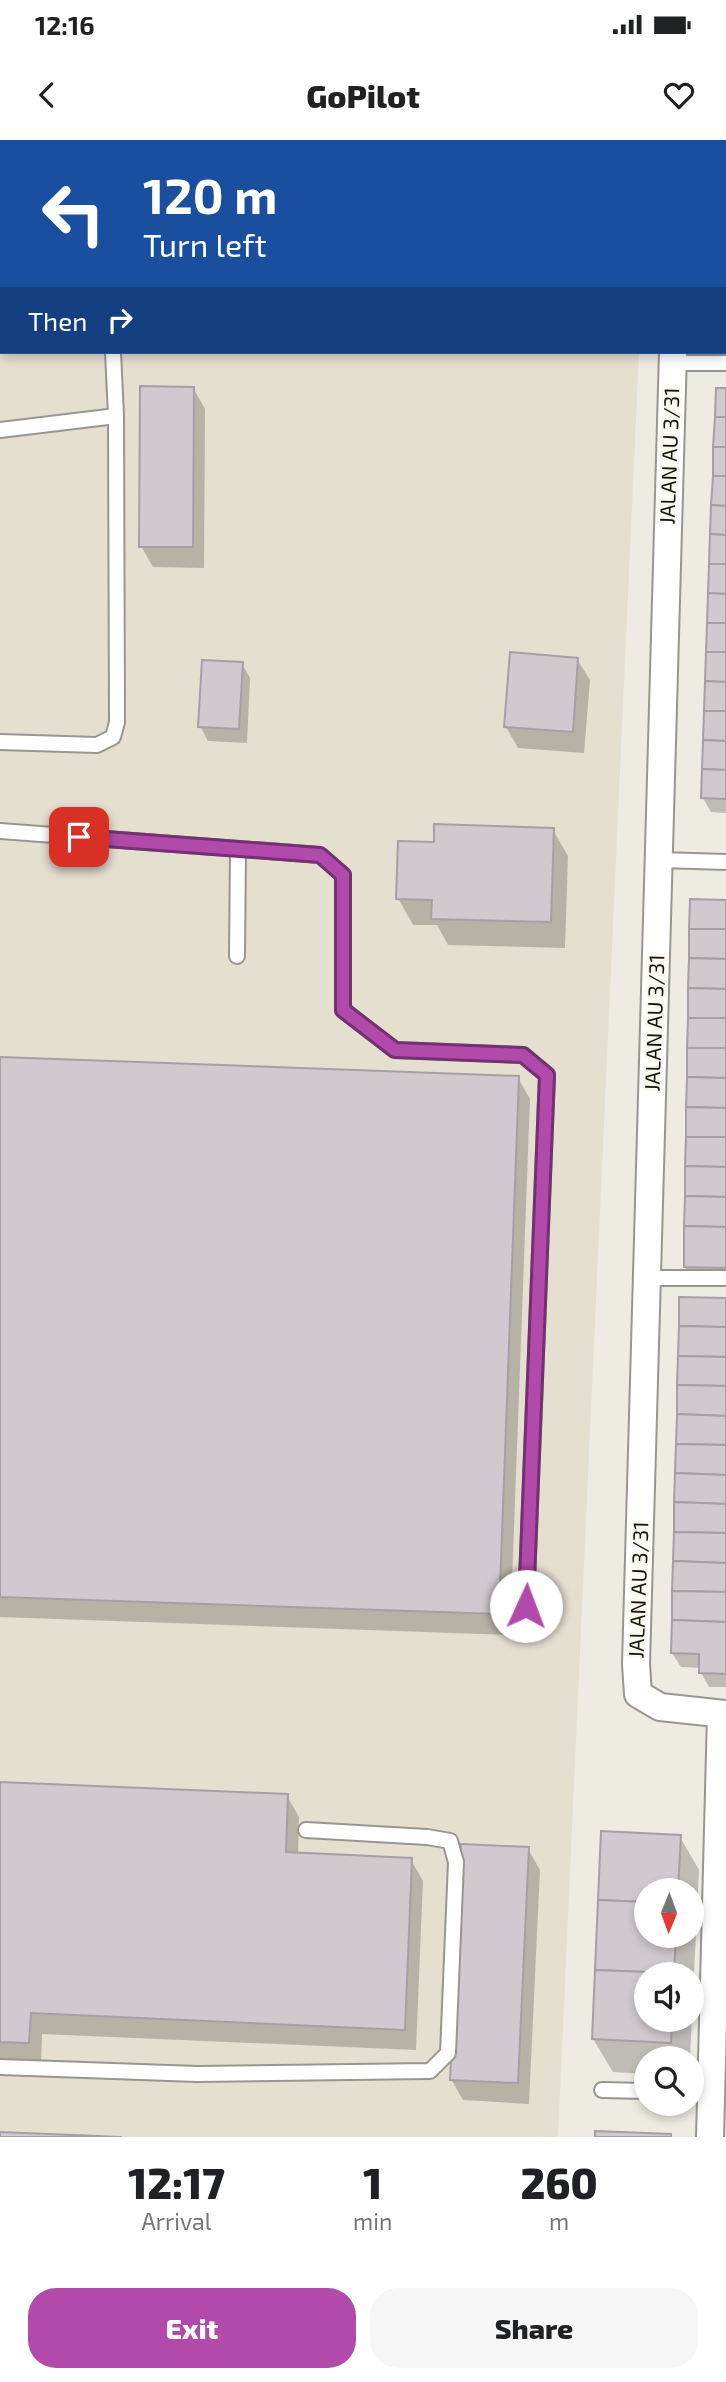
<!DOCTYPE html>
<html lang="en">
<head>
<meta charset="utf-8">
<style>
  body { margin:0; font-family:"Exo 2",sans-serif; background:#f6f6f6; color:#202124; height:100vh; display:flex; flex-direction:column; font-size:26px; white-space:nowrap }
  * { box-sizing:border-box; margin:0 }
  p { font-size:23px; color:#757577 }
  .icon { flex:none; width:38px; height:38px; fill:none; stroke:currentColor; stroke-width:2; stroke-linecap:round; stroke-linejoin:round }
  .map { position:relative; height:1997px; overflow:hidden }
  .sheet { display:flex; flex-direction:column; background:#fff; flex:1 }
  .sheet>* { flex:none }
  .banner { position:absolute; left:0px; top:0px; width:726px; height:214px; box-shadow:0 4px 10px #0003; background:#1a4fa0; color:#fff; overflow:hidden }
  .needle { width:46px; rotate:181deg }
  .tools { position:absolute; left:634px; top:1738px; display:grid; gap:14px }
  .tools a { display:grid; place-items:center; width:70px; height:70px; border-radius:50%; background:#fff; box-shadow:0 4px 10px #0003; font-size:35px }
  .pin { position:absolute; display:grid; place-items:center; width:60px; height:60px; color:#fff; margin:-30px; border-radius:14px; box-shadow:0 4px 10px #0006 }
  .me { position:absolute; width:77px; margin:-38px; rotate:2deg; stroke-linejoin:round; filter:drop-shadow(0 0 5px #0008) }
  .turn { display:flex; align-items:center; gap:24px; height:147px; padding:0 28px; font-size:32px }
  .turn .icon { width:91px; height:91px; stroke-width:2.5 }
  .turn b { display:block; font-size:49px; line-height:60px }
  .then { display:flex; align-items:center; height:66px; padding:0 28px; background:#0003; gap:14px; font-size:26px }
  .eta { display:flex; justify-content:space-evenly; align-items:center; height:119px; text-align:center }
  .eta b { font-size:42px; font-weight:800; line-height:49px }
  .primary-button { display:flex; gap:14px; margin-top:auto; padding:14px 28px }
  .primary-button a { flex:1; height:80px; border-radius:28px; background:#b24aac; color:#fff; font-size:28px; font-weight:800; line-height:80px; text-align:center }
  .primary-button a+a { background:#f6f6f6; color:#202124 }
  .status { display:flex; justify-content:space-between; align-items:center; height:49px; padding:0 35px; background:#fff; direction:ltr }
  .status svg { height:19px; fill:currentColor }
  header { display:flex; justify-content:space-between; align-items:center; height:91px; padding:0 28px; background:#fff; font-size:32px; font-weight:800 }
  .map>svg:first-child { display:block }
</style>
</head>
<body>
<div class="status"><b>12:16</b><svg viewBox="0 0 49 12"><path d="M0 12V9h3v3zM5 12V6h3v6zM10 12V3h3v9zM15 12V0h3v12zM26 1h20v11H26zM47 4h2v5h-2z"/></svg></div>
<header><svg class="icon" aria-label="back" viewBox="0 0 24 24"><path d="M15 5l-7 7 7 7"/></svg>GoPilot<svg class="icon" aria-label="heart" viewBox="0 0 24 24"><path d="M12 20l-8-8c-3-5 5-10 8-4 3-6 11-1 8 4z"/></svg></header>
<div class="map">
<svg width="726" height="1997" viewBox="0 0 726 1997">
  <rect width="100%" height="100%" fill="#eeebe2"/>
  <path fill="#e5dfd0" d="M0,0H649L2,2V212H639L558,1997H0Z"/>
  <g fill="#0003" fill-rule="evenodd">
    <path d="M0,0H119L2,2V50Z"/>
    <path d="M312,0H577L578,2H311Z"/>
    <rect x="0" y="78" width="2" height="110"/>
    <path d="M193,248L205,269L204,428L153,427L141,406Z"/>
    <path d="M726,250V673L711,672L703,658Z"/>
    <path d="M577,519L590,540L584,613L518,608L506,587Z"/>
    <path d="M242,524L250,538L247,603L208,601L200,586Z"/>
    <path d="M553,690L568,716L565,808L448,805L437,785H413L398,758L435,703Z"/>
    <path d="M726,761V1142L694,1141L685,1127Z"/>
    <path d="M0,919L518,938L530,959L510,1495L0,1477Z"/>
    <path d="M726,1160V1547H709L701,1533V1528L681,1527L672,1513Z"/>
    <path d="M0,1644L287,1656L299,1677L298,1715L411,1720L423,1741L416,1910L42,1894L41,1924L0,1922Z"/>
    <path d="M603,1693L680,1697L699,1730L690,1918H646V1934L613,1932L593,1899ZM646,1750H691V1796H646ZM646,1834H691V1880H646Z"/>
    <path d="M528,1709L540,1730L529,1964L463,1960L451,1939Z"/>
  </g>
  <g fill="#d0c9cf" stroke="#a69fa5" stroke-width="2">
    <path d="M0,0H94L2,2V24Z"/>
    <path d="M310,0H564L310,2Z"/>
    <rect x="0" y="76" width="2" height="86"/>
    <path d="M140,246L194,247L193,407H139Z"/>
    <path d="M716,248H726V277H715Z"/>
    <path d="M715,277H726V307H713Z"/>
    <rect x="713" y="307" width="13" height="29"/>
    <path d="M713,336H726V366L711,365Z"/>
    <path d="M711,365L726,366V395L710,394Z"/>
    <path d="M710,394L726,395V424H709Z"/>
    <path d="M709,424H726V454L708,453Z"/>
    <path d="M708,453L726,454V483H707Z"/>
    <path d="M707,483H726V512H706Z"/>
    <path d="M510,512L578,518L573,592L504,587Z"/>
    <path d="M706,512H726V542L705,541Z"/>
    <path d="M202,520L243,522L239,589L198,587Z"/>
    <path d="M705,541L726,542V571H704Z"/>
    <path d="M704,571H726V601L703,600Z"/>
    <path d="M703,600L726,601V630L702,629Z"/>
    <path d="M702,629L726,630V659L701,658Z"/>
    <path d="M434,684L554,688L551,782L431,779L432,760L396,759L398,701L434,702Z"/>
    <path d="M690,759L726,760V789H689Z"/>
    <path d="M689,789H726V819L689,818Z"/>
    <path d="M689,818L726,819V849L688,848Z"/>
    <path d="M688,848L726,849V878H688Z"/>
    <path d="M688,878H726V908H687Z"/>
    <path d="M687,908H726V938L687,937Z"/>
    <path d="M0,917L519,936L499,1474L0,1457Z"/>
    <path d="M687,937L726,938V968L686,967Z"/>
    <path d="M686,967L726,968V997H686Z"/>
    <path d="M686,997H726V1027L685,1026Z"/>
    <path d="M685,1026L726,1027V1057L685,1056Z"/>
    <path d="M685,1056L726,1057V1087L684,1086Z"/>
    <path d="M684,1086L726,1087V1128L684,1127Z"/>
    <path d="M679,1157L726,1158V1187L679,1186Z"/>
    <path d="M679,1186L726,1187V1217L678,1216Z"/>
    <path d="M678,1216L726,1217V1246L677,1245Z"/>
    <path d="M677,1245L726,1246V1276L677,1274Z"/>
    <path d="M677,1274L726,1276V1305L676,1304Z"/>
    <path d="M676,1304L726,1305V1335L675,1333Z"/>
    <path d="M675,1333L726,1335V1364L674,1362Z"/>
    <path d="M674,1362L726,1364V1393L674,1392Z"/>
    <path d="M674,1392L726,1393V1423L673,1421Z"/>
    <path d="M673,1421L726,1423V1452L672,1451Z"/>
    <path d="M672,1451L726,1452V1482L672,1480Z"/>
    <path d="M672,1480L726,1482V1534L699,1533V1514L671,1513Z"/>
    <path d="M0,1642L288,1654L286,1712L412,1718L405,1890L31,1873L29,1903L0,1902Z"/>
    <path d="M601,1691L681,1695L678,1750H646V1762L598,1760Z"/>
    <path d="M461,1704L529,1707L518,1943L450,1940Z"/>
    <path d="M598,1760L646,1762V1796H676L674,1833L595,1830Z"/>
    <path d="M595,1830L674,1833L646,1834V1880H672L671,1903L592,1899Z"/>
    <path d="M595,1991L671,1994V1997H595Z"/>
    <path d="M0,1992L122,1997H0Z"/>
  </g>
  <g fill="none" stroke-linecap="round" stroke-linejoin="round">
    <g stroke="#99968f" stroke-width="18">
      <g id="service">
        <path d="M116,2V0"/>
        <path d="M198,2V0"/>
        <path d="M0,68H2"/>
        <path d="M0,197H2"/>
        <path d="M113,212L116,276"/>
        <path d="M673,223H726"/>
        <path d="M0,290L116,276L117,582L113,597L97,605L0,602"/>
        <path d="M0,691L320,715L343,735V870L395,910L523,915L547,935L526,1466"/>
        <path d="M660,720L726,722"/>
        <path d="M237,816L238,709"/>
        <path d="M648,1138H726"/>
        <path d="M0,1927L197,1934L430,1931L448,1913L456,1722L450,1701L427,1697L306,1690"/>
        <path d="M602,1950L646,1951"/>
        <path d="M691,1952L711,1953"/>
      </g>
    </g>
    <g stroke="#99968f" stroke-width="30">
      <g id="minor">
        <path d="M682,2V0"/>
        <path d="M673,212L636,1524L638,1554L660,1567L726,1574"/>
        <path d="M710,1997L721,1574"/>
      </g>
    </g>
    <use href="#service" stroke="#fff" stroke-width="14"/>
    <use href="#minor" stroke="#fff" stroke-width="26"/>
  </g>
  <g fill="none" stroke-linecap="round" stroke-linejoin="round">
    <g stroke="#743070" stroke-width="18">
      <path id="route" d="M79,697L320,715L343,735V870L395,910L523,915L547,935L526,1466"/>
    </g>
    <use href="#route" stroke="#b24aac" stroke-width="12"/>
  </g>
  <g text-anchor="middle" stroke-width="6" stroke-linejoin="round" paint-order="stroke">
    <g font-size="21" fill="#161512" stroke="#fbf8f0">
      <text transform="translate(670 316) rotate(-88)" y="7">JALAN AU 3/31</text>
      <text transform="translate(655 883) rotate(-88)" y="7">JALAN AU 3/31</text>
      <text transform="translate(639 1450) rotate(-88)" y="7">JALAN AU 3/31</text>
    </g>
  </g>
</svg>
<div class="tools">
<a><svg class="needle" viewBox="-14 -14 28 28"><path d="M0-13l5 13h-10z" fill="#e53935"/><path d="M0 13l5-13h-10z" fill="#757577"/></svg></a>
<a><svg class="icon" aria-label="sound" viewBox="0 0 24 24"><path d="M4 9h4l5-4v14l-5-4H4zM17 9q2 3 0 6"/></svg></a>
<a><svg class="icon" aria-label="search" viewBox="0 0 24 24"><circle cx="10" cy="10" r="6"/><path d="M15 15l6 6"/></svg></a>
</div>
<div class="pin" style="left:79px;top:697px;background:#d93025"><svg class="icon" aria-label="arrive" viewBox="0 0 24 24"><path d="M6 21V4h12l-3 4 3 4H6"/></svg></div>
<svg class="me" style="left:526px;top:1466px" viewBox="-20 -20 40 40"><circle r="19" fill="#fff"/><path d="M0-13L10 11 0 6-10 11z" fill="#b24aac"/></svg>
<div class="banner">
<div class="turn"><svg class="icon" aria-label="left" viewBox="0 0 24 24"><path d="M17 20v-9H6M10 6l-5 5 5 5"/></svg><div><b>120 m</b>Turn left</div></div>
<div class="then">Then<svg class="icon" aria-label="right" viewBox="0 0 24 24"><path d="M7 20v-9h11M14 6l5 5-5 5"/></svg></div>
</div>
</div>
<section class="sheet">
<div class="eta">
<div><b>12:17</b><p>Arrival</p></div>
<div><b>1</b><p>min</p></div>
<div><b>260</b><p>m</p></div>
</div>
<div class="primary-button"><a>Exit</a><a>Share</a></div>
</section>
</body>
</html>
